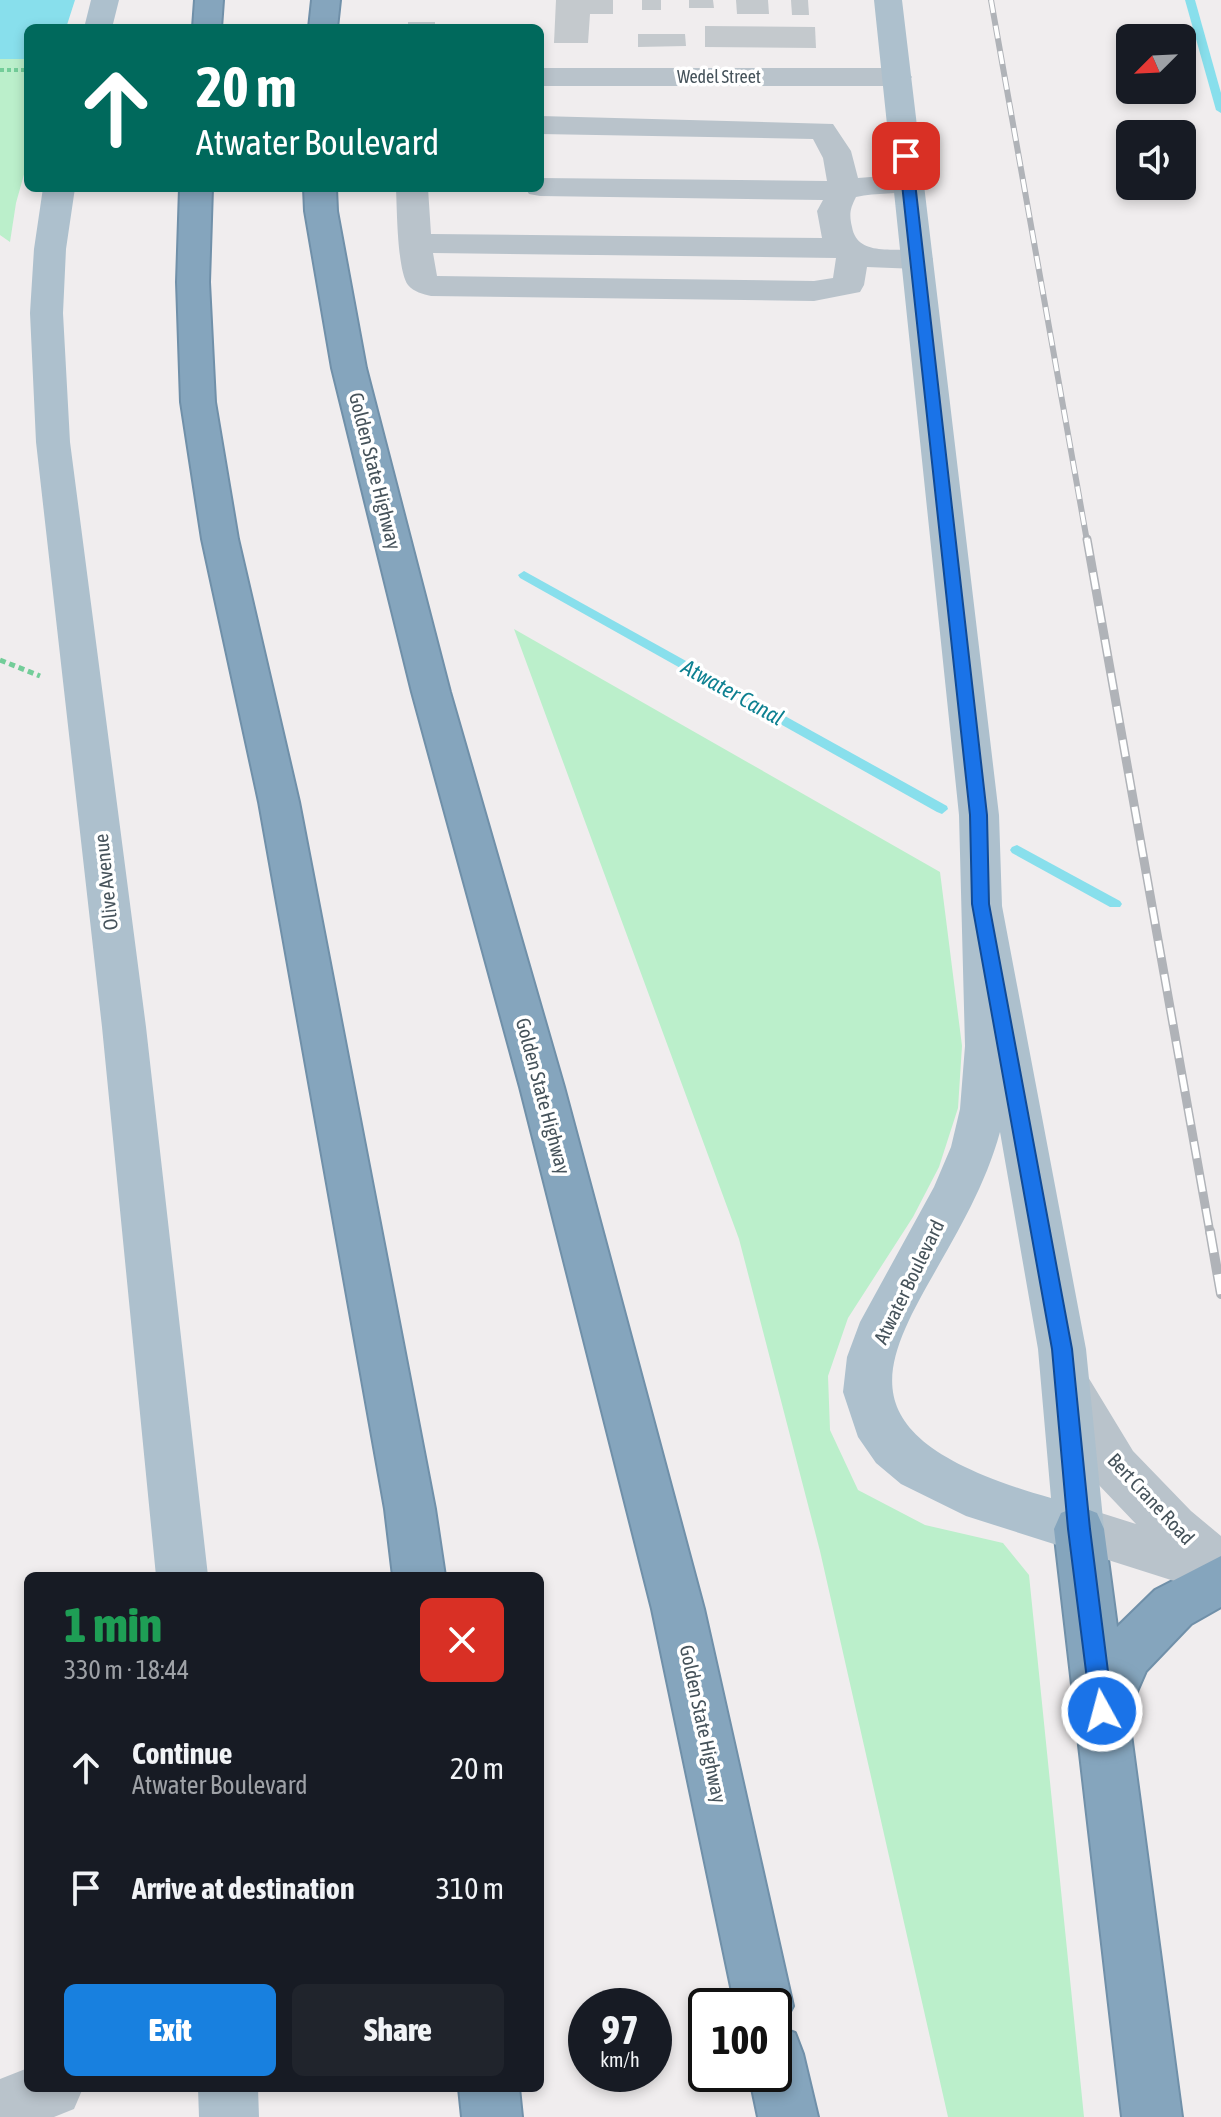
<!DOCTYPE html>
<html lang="en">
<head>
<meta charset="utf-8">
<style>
  body { margin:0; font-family:"Asap Condensed",sans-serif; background:#20242c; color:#f1f3f6; height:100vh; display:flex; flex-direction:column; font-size:30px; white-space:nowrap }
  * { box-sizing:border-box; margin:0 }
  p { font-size:26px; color:#9ea1a6 }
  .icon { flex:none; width:44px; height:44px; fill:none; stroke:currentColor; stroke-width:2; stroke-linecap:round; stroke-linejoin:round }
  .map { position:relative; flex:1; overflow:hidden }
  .side { position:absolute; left:24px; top:1572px; width:520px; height:520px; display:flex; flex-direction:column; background:#171b24; border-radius:12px; box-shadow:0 4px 12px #0003 }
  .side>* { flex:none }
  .hud { position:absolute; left:24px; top:24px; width:520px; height:168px; border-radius:12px; box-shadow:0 4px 12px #0003; background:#00695c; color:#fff; overflow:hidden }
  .needle { width:52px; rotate:246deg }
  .controls { position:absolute; left:1116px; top:24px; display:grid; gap:16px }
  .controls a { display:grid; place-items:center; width:80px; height:80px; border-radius:12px; background:#171b24; box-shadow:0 4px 12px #0003; font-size:40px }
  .speed { position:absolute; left:568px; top:1988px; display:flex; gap:16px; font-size:40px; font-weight:700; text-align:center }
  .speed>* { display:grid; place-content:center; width:104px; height:104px; border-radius:50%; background:#171b24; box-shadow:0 4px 12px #0003; line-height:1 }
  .speed small { font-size:20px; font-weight:400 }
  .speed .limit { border:4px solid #111; border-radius:12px; background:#fff; color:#111 }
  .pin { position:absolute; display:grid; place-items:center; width:68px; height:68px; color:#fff; margin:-34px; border-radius:16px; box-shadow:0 4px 12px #0006 }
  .me { position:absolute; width:88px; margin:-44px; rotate:353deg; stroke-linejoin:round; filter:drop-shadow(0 0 6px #0008) }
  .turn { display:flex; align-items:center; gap:28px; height:168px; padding:0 40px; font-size:36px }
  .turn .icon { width:104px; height:104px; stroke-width:2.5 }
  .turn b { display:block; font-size:56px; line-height:68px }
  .round { display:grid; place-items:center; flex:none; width:84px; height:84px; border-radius:12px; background:#20242c }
  .headline { display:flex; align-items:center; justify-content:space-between; height:136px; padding:0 40px }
  h1 { font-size:48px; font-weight:800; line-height:60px; color:#1e9e55 }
  .button { display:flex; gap:16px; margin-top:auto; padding:16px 40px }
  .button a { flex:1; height:92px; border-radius:12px; background:#1880df; color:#fff; font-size:32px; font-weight:800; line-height:92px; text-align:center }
  .button a+a { background:#20242c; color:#f1f3f6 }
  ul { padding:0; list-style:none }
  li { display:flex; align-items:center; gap:24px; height:120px; padding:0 40px }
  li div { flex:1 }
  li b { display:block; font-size:30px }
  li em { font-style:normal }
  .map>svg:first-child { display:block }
</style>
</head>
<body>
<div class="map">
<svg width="1221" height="2117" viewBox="0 0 1221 2117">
  <rect width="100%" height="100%" fill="#f0edee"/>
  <g fill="#bbefcb">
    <path d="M0,59H28V160L16,203L10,242L0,235Z"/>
    <path d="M514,629L940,872L962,1046L958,1108L939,1167L913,1217L848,1318L828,1376L830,1430L858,1490L925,1525L1003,1543L1029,1575L1084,2117H948L820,1551L739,1239Z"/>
  </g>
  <path fill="#88dfec" d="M0,0H75L66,28H28V59H0Z"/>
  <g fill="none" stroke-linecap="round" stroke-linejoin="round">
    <g fill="#88dfec" fill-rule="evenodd">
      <path d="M1185,0H1195L1221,93V113L1216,110Z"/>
      <path d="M524,571L947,806L948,809L942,814L937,812L520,578L518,575Z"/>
      <path d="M1017,845L1120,901L1122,904L1120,907H1110L1012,853L1010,850L1012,847Z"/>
    </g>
  </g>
  <g fill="#c4c9cd">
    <path d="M556,0H613V14H590L588,43H554Z"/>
    <rect x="642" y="0" width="19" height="10"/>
    <path d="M689,0H713L714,8H689Z"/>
    <path d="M736,0H768L769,14H737Z"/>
    <path d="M791,0H808L809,15H792Z"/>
    <rect x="408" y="22" width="27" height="6"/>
    <path d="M705,26L815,27L816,48L705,47Z"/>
    <path d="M638,34H685L686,46L638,47Z"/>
  </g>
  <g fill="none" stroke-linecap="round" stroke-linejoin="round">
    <g stroke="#7090a9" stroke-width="4">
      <g id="highway">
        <path d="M195,0H223L221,28H193Z"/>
        <path d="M312,0H340L337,28H309Z"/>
        <path d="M180,188H212L209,282L215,402L238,539L299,802L435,1509L445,1576H393L385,1509L259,802L202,539L181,402L177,282Z"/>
        <path d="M304,188H336L337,211L366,368L450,692L564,1087L704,1609L793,2006L781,2028L795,2033L803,2054L818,2117H758L749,2074H774V2006H735L652,1609L520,1087L412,692L332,368L305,211Z"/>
        <path d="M1079,1506L1097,1513L1104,1529L1117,1627L1155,1590L1221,1556V1607L1191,1624L1146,1671L1128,1712L1182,2117H1122L1054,1529L1061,1513Z"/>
        <path d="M459,2088H519L522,2117H462Z"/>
      </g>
    </g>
    <path stroke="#73cd99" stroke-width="4" stroke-dasharray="4 3" stroke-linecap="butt" d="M0,70H28"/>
    <path stroke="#73cd99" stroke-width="5" stroke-dasharray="6 4" stroke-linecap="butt" d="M0,660L40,676"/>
    <g fill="#b9c3cb" fill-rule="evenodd">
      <path d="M540,68H897L907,71L912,77L907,83L897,86H540Z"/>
      <path d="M540,116L833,124L851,151L858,178L909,174L920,176L925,183L920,190C899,195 877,192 856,197C850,209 849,214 852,227C858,260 900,245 928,252L933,259L928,266L917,269L867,267L864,285L860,292L814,301L431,296C423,294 414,292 408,285C397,270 397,208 396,188H428L431,234L822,238L817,211L823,200L540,196L529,194L525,188H540V178L827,181L823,158L813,139L540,134ZM433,253L836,258L833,278L814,281L437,276Z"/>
      <path d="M1065,1361L1082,1367L1133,1451L1191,1511L1221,1536V1592L1215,1594L1061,1545L1054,1529L1061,1513L1079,1506L1136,1524L1097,1483L1041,1382L1048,1367Z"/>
      <path d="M28,2068V2088H83L74,2109L54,2117H0V2079Z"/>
    </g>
    <g fill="#adc0cd" fill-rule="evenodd">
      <path d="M91,0H119L112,28H84Z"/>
      <path d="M874,0H902L999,815L1002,906L1086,1349L1104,1529L1097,1545L1079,1552L966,1516L901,1484L876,1463L858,1437L843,1392L847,1357L860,1322L934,1187L951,1147L960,1109L965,1046L959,815ZM1000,1132L1038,1349L1051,1498C757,1415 952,1308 1000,1132Z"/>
      <path d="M43,188H75L66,249L63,313L70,442L146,1027L208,1576H156L102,1027L36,442L30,313L34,249Z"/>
      <path d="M198,2088H258L259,2117H199Z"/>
    </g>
    <use href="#highway" fill="#85a5bd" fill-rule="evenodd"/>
    <g stroke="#b0b3b8" stroke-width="6">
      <path id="rail-far2" d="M991,0L1087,541"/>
    </g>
    <g stroke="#b0b3b8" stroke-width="9">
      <path id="rail-far1" d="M1087,539L1210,1233"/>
    </g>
    <g stroke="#b0b3b8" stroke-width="10">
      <path id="rail" d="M1210,1231L1221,1294"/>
    </g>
    <use href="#rail-far2" stroke="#fff" stroke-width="4" stroke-dasharray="13" stroke-linecap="butt"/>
    <use href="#rail-far1" stroke="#fff" stroke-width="6" stroke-dasharray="17" stroke-linecap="butt"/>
    <use href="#rail" stroke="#fff" stroke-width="7" stroke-dasharray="22" stroke-linecap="butt"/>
  </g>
  <path fill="#1a73e8" stroke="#114b97" stroke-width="2" d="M906,153L912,156L987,815L989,904L1072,1349L1090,1529L1113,1711L1110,1718L1102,1721L1094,1718L1091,1711L1068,1529L1052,1349L972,904L970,815L899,156Z"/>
  <g text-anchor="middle" stroke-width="7" stroke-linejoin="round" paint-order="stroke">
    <g font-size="18" fill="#46535b" stroke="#fff">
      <text x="719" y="83">Wedel Street</text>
    </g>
    <g font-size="20" fill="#46535b" stroke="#fff">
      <text transform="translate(375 471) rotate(76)" y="7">Golden State Highway</text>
      <text transform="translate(106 882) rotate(-96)" y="7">Olive Avenue</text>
      <text transform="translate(543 1096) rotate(75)" y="7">Golden State Highway</text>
      <text transform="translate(909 1282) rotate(-64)" y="7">Atwater Boulevard</text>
      <text transform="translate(1151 1499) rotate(47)" y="7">Bert Crane Road</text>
      <text transform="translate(703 1724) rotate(78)" y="7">Golden State Highway</text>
    </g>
    <g font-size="22" font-style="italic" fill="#0d8091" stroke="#fff">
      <text transform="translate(733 692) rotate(29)" y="8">Atwater Canal</text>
    </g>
  </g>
</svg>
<div class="controls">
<a><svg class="needle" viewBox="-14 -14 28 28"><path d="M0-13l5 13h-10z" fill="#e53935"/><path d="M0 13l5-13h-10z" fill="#9ea1a6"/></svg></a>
<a><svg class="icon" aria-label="sound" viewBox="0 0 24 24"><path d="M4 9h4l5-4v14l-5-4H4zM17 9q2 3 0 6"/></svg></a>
</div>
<div class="speed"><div>97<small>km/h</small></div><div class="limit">100</div></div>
<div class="pin" style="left:906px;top:156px;background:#d93025"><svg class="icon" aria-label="arrive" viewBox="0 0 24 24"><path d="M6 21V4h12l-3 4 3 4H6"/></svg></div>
<svg class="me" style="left:1102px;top:1711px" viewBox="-20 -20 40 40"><circle r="17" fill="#1a73e8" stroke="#fff" stroke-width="3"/><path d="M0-11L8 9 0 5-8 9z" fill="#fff"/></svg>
<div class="hud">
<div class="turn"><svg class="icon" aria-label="ahead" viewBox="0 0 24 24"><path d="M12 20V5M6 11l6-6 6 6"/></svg><div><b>20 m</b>Atwater Boulevard</div></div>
</div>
<section class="side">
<div class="headline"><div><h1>1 min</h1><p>330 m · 18:44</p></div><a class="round" style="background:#d93025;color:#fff"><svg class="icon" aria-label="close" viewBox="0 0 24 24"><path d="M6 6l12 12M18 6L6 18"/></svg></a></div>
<ul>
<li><svg class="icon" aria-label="ahead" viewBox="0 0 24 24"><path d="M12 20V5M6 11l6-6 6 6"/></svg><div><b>Continue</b><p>Atwater Boulevard</p></div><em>20 m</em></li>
<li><svg class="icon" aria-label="arrive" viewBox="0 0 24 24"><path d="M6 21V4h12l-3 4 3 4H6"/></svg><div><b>Arrive at destination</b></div><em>310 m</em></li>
</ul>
<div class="button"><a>Exit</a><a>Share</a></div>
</section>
</div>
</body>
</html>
